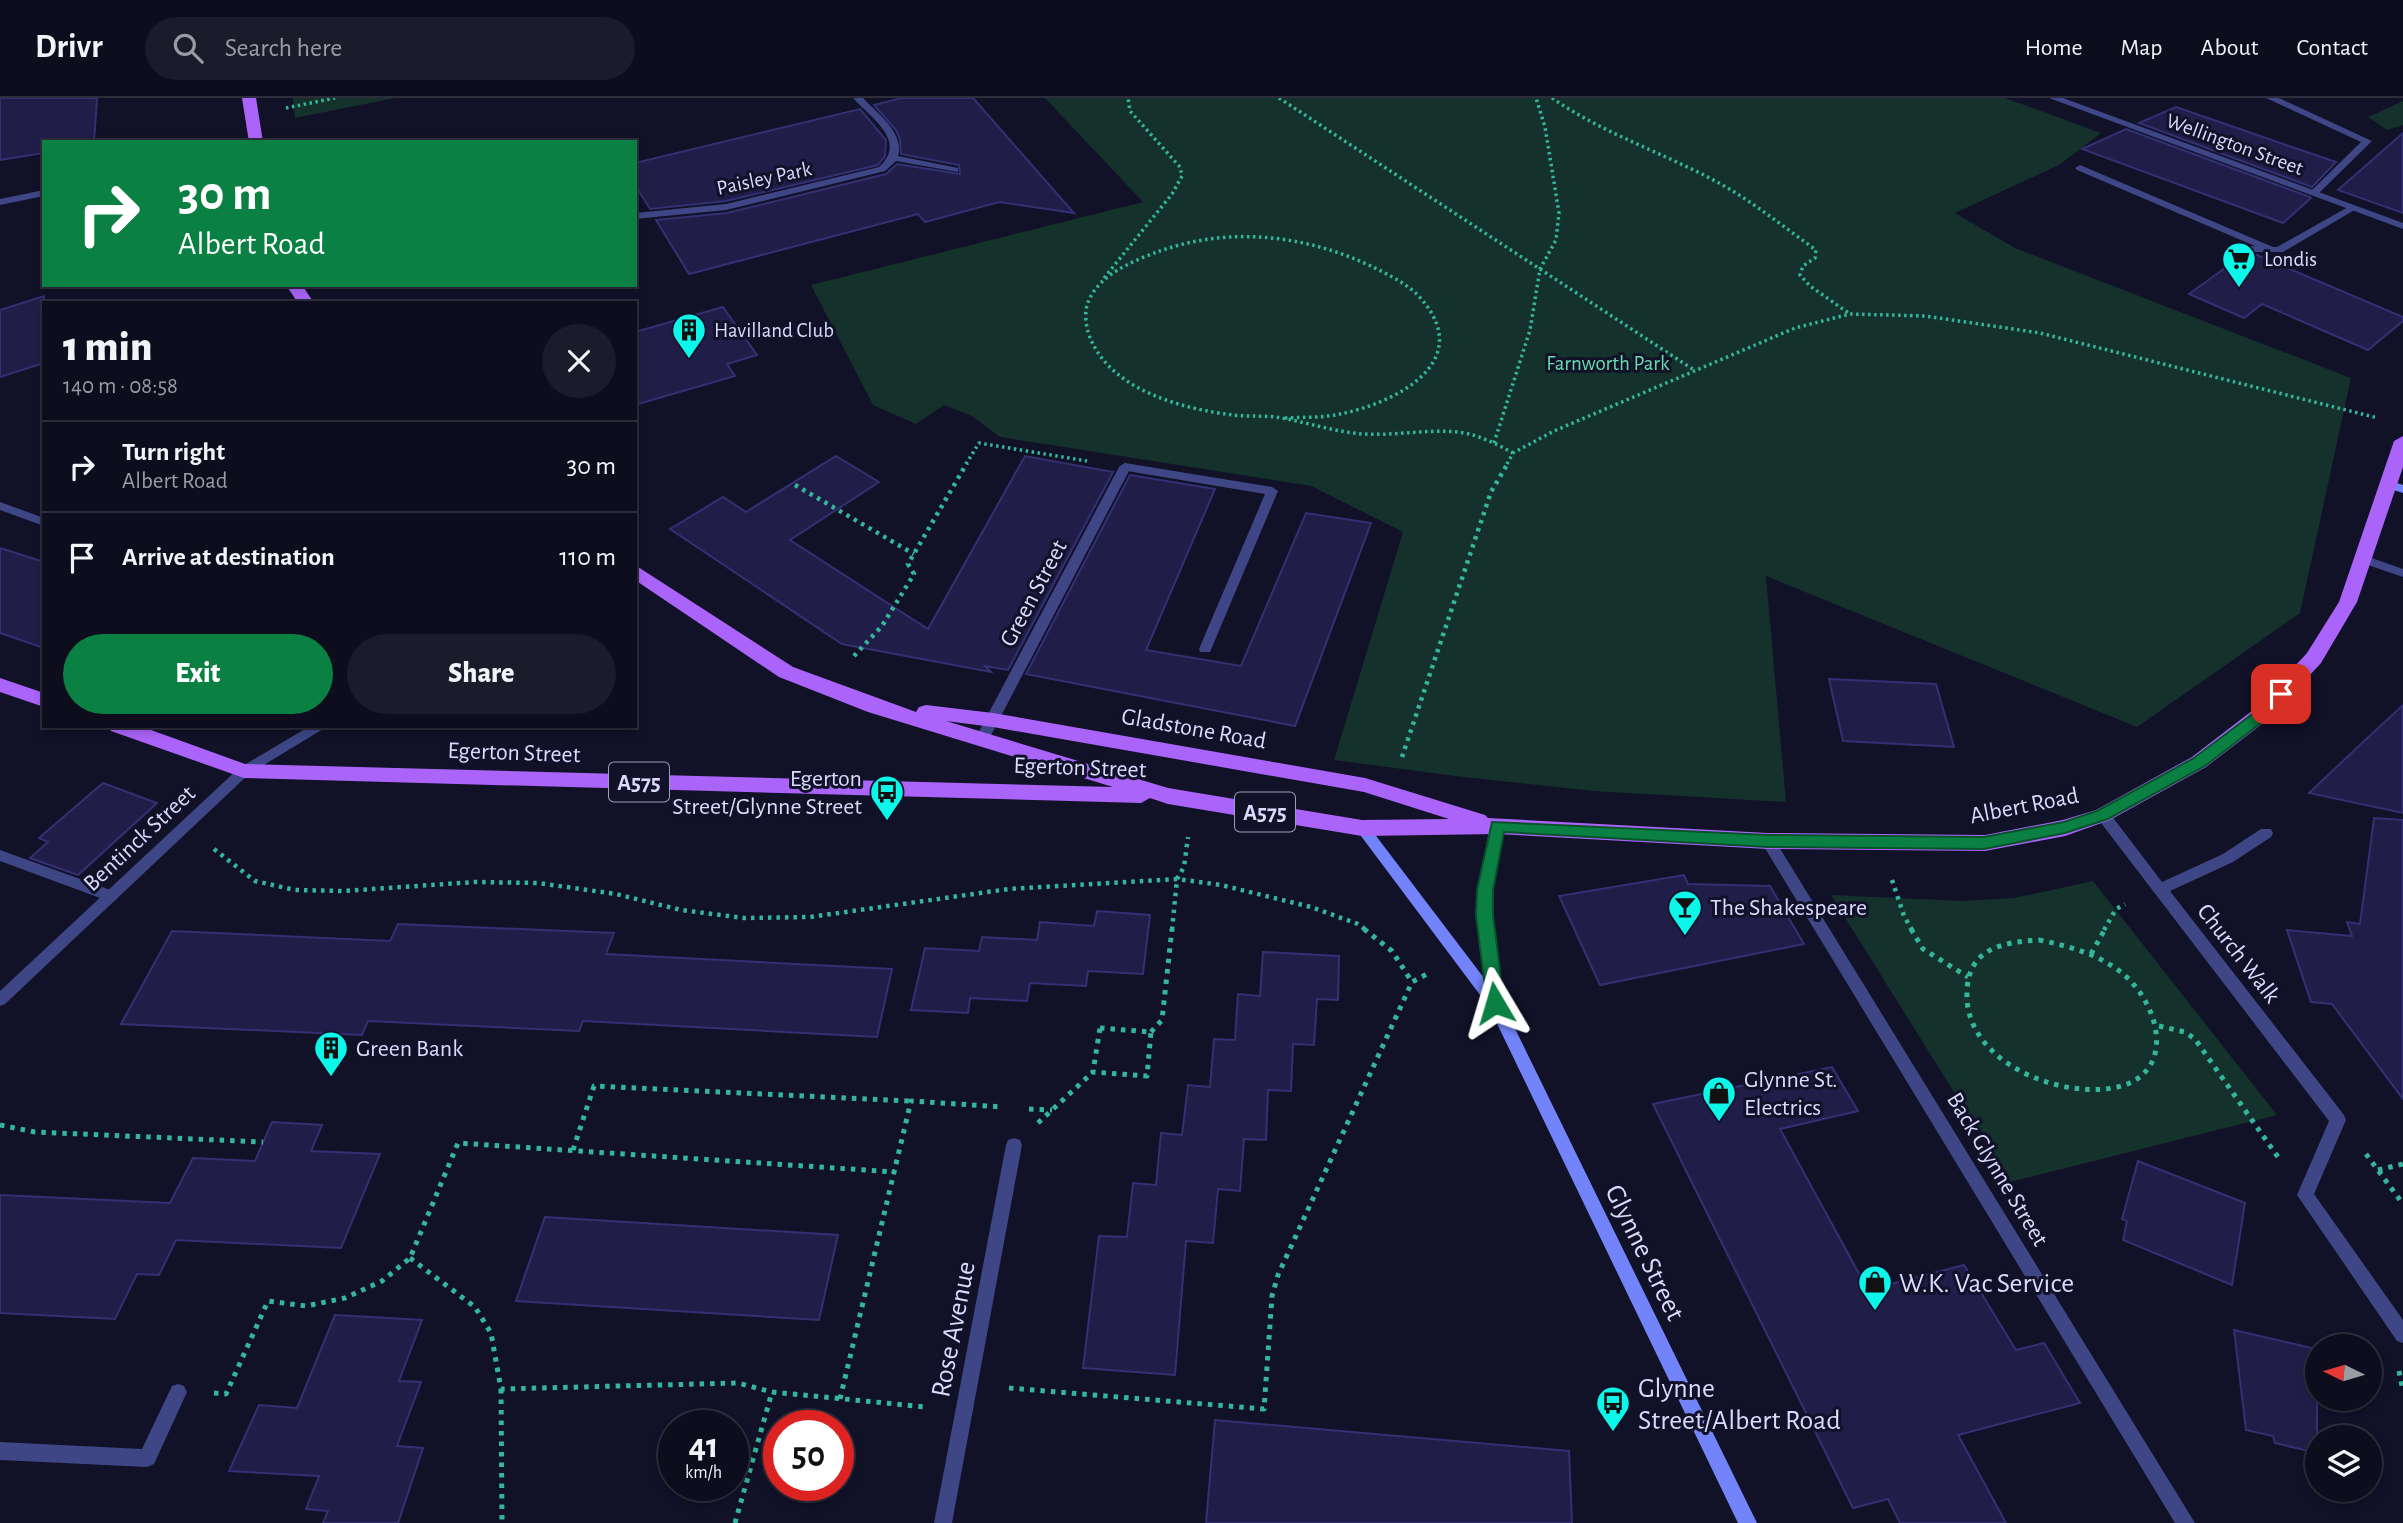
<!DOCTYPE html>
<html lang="en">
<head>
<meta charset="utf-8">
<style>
  body { margin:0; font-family:"Alegreya Sans",sans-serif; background:#1b1b2b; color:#f1f3f6; height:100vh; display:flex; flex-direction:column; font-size:26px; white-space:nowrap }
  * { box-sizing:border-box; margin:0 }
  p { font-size:23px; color:#9a9ca4 }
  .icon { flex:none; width:38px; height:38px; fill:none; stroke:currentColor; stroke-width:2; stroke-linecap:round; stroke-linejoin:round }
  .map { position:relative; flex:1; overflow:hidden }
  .panel { position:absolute; left:42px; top:203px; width:595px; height:427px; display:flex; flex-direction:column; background:#0d0d1e; border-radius:0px; box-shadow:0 4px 10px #0003,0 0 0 2px #2d2d3c }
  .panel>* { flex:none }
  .banner { position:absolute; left:42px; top:42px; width:595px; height:147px; border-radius:0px; box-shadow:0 4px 10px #0003,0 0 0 2px #2d2d3c; background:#0b8043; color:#fff; overflow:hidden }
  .needle { width:46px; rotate:275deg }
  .controls { position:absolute; left:2305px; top:1236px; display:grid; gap:14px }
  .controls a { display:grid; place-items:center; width:77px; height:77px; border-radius:50%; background:#0d0d1e; box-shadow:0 4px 10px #0003,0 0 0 2px #2d2d3c; font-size:35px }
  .speed { position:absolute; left:658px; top:1312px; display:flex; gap:14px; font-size:35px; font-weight:700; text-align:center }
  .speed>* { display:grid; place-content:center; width:91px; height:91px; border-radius:50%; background:#0d0d1e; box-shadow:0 4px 10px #0003,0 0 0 2px #2d2d3c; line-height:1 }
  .speed small { font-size:18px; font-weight:400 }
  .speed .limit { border:10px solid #d22; background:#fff; color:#111 }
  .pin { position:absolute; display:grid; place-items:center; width:60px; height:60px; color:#fff; margin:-30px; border-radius:14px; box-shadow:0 4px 10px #0006 }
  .me { position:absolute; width:77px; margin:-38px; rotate:353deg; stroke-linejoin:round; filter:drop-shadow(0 0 5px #0008) }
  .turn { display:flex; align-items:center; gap:24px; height:147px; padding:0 21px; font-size:32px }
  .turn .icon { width:91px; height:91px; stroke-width:2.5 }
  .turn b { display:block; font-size:49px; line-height:60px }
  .round { display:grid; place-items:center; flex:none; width:74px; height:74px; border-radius:37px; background:#1b1b2b }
  .overview { display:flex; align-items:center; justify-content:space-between; height:119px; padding:0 21px }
  h1 { font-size:42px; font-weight:800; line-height:52px }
  .primary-button { display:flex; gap:14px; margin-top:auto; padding:14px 21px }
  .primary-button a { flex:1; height:80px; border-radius:42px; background:#0b8043; color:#fff; font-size:28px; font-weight:800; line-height:80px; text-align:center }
  .primary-button a+a { background:#1b1b2b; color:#f1f3f6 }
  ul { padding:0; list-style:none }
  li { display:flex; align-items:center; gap:21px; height:91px; padding:0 21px; border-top:2px solid #2d2d3c }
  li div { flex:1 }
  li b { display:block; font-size:26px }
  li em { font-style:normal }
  header { display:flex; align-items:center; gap:42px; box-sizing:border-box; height:98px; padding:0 35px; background:#0d0d1e; border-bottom:2px solid #2d2d3c }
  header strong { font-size:33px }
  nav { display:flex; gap:38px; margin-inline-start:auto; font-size:24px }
  .search { width:490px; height:63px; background:#1b1b2b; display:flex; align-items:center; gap:18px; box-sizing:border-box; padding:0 24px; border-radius:38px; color:#9a9ca4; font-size:26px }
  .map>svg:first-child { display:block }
</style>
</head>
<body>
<header>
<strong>Drivr</strong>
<div class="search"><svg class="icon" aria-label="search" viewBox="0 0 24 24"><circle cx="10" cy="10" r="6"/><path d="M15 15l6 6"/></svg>Search here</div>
<nav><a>Home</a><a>Map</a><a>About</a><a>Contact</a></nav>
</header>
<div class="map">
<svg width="2403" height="1425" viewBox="0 0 2403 1425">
  <rect width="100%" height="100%" fill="#111128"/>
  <g fill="#14312c">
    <path d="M293,0H395L295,20Z"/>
    <path d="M1045,0H2005L2101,35L2059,67L1955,115L2015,150L2351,280L2300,515L2137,629L1766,478L1786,704L1594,693L1455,678L1334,662L1403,434L1311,388L1000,339L972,318L944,307L916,326L873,307L811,187L1143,104Z"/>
    <path d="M2403,3V27L2387,32L2368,19Z"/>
    <path d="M2093,783L2277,1017L2010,1084L1831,797L1963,803L2014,800Z"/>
  </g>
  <g fill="#201d48" stroke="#333073" stroke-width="2">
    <path d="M0,0H97L94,44H44V55L0,62Z"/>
    <path d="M902,0H973L1074,115L999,104L925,124L918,116L689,176L656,122L727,115L886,76L897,66L960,76L959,67L901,56L900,41L896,32L874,7Z"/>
    <path d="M2176,9L2289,48L2336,64L2312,89L2139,25Z"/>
    <path d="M860,11L886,42L885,58L878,67L726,103L650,111L635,87V65Z"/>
    <path d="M2126,31L2310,99L2311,100L2283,125L2082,51Z"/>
    <path d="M2403,35V115L2338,92Z"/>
    <path d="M2243,157H2257L2403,219V223L2368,252L2262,206L2244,220L2189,196Z"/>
    <path d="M44,198V265L0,279V212Z"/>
    <path d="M723,209L757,257L727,266L735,278L635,307V234Z"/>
    <path d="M836,358L879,384L790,442L928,531L1025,358L1113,374L1008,572L985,568L991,574L842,546L670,431L723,399L746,414Z"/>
    <path d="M1130,377L1215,391L1146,552L1241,568L1306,415L1371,425L1295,628L1026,576Z"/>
    <path d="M0,450L44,464V550L0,535Z"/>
    <path d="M1829,581L1936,586L1954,649L1843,643Z"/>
    <path d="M2403,607V715L2309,695L2361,646Z"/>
    <path d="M103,685L157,705L78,777L30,760L48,744L39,740Z"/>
    <path d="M2374,720L2403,722V1001L2332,906L2311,904L2287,832L2352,838L2347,824L2360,826Z"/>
    <path d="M1684,777L1688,786L1770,788L1804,846L1600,887L1559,798Z"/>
    <path d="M1097,813L1150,817L1143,876L1088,873L1086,888L1030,885L1027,903L970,900L968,915L911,912L925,850L979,853L982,839L1037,842L1040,824L1094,828Z"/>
    <path d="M398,826L614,835L606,856L892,871L877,939L583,923L579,933L368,923L362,937L121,926L172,833L390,843Z"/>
    <path d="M1263,854L1339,858L1338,902L1317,901L1314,947L1293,946L1291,993L1268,992L1266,1042L1244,1041L1240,1093L1218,1091L1213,1145L1186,1143L1175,1277L1083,1270L1099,1138L1127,1139L1133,1085L1156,1087L1161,1035L1182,1037L1188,987L1210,989L1214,941L1235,942L1238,896L1260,898Z"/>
    <path d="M1832,969L1858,1013L1780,1031L1868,1192L1964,1167L2016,1252L2044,1245L2080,1305L1958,1337L2006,1425H1900L1888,1401L1853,1410L1653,1006Z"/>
    <path d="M272,1024L322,1027L311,1053L380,1056L341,1150L176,1142L159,1177L137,1176L115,1221L0,1215V1097L170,1105L193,1060L255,1063Z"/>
    <path d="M2138,1063L2245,1105L2232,1187L2123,1142L2127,1123L2122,1121Z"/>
    <path d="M545,1119L691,1128L838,1137L819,1222L516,1203Z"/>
    <path d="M335,1217L422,1222L399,1283L421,1284L397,1348L423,1350L398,1425H323L328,1413L306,1411L319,1378L229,1373L259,1307L297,1310Z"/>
    <path d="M2234,1232L2312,1250L2317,1266V1355L2275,1345L2273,1338L2246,1332Z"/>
    <path d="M1215,1322L1569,1353L1572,1425H1206Z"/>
  </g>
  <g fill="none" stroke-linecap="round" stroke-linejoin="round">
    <g stroke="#34b69a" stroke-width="3.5" stroke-dasharray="2.5 3.5" stroke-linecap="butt">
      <path d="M1279,0L1694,272"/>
      <path d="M1552,0C1604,36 1664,55 1719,85C1753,104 1784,129 1816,152L1815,160L1803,168L1800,177L1810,188L1850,216"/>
      <path d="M286,10L335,0"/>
      <path d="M1104,180L1172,96L1182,78L1180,69L1130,13L1128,0"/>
      <path d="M1285,320C1303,319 1322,320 1340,316C1392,306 1475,266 1423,203C1410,187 1391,178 1373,169C1306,137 1231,128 1160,153C1135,162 1100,176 1089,202C1083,214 1086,232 1092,244C1115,293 1183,311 1233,317C1249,319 1266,317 1282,320C1309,325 1336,334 1363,336C1394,338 1426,331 1457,334C1477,336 1495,345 1513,355"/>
      <path d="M1494,345L1530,232L1540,171L1556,142L1559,115L1545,29L1536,0"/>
      <path d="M966,366L979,345L1087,363"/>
      <path d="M1507,366L1513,355L1554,333L1795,230L1850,216L1925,218L2040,235L2378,320"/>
    </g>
    <g stroke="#34b69a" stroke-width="4.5" stroke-dasharray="3.5 5" stroke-linecap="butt">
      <path d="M795,387L914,456"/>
      <path d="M854,558L882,528L914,476L908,466L967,365"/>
      <path d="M1402,659L1491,394L1508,365"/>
      <path d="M214,751L255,783L295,792L344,793L475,784L538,785L616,796L681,812L744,820L810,819L1009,791L1177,781L1221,787L1311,809L1358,826L1366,832"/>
      <path d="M1892,782L1904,818L1912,832"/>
      <path d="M1172,832L1177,781L1184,769L1188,739"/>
      <path d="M2104,832L2116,811L2125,806"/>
    </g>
    <g stroke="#34b69a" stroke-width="5" stroke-dasharray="4.5 6" stroke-linecap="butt">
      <path d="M1364,831L1392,853L1412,884"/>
      <path d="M1911,831L1923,851L1968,879"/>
      <path d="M2039,842C2069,848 2098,856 2122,875C2161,907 2178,978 2113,990C2055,1000 1964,962 1967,894C1968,850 2003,844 2039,842Z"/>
      <path d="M2091,856L2105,831"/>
      <path d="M2159,928L2185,934L2195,941L2280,1062"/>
      <path d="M1100,930L1151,934L1147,978L1093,974Z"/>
      <path d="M1151,934L1162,922L1172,831"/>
      <path d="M1029,1011L1052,1012"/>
      <path d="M1038,1025L1093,974"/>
      <path d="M0,1027L35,1034L263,1044"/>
      <path d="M573,1052L594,988L911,1003"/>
      <path d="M2366,1056L2403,1106"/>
      <path d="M2378,1072L2403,1066"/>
      <path d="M410,1160L475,1209L491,1235L501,1291L738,1285L772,1294L926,1309"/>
      <path d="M2399,1273L2403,1293"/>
      <path d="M1009,1290L1264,1311L1272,1198L1278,1177L1412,884L1427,876"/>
      <path d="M501,1291L502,1425"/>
      <path d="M214,1295L226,1296L268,1203L306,1208L345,1200L382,1183L410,1160L458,1045L895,1074"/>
      <path d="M840,1301L911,1003L1003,1009"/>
      <path d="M735,1425L772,1294"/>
    </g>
    <g fill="#3e4685" fill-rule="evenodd">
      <path d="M2266,0H2279L2372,43L2317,97H2311V93L2361,44Z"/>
      <path d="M2080,67L2273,149H2277L2350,108L2358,110L2283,154H2242L2237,151L2238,149L2255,148L2077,72L2075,70Z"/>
      <path d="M44,92V98L0,107V101Z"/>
      <path d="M1125,365L1272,389L1278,393L1210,554H1200L1199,551L1265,396L1121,372L1119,369Z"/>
      <path d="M0,404L44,420V428L0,412Z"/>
      <path d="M2363,457L2403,471V479L2359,464L2357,461L2359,458Z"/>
      <path d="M2103,712L2108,713L2162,784L2223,756L2261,731H2271L2273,735L2271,739L2233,764L2170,793L2344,1017L2346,1022L2314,1096L2403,1222V1245L2397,1243L2297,1097L2329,1023L2098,721L2096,717L2098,713Z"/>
      <path d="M1768,738L1773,739L2195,1425H2175L1763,747L1761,743L1763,739Z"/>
      <path d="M0,752L116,794L118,798L116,802L111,804L0,763Z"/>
    </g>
    <g fill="#3e4685" fill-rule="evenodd">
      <path d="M853,0H863C877,15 905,35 898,58L958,70V74L896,63L885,73L726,112L635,121V115L726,106L879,69C908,43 871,20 853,0Z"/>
      <path d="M2049,0H2063L2403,125V131Z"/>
      <path d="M1125,365L1131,369L989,641L987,644H977L975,641L1119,369Z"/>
      <path d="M310,628H328L249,676L5,906L0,908V893L239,670Z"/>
      <path d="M1014,1040L1020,1042L1022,1047L952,1425H934L1006,1047L1008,1042Z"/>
      <path d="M178,1286L184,1288L187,1294L154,1366L147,1369L0,1362V1344L142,1351L172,1288Z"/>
    </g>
    <g fill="#7384fa" fill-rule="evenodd">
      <path d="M2388,382L2403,387V395L2384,389V383Z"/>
      <path d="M1497,723L1504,728L1492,791L1491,817L1502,904L1757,1425H1738L1489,909L1355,730L1362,725L1367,726L1484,880L1477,817L1478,791L1490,728Z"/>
    </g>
    <g fill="#ab64f9" fill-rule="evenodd">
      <path d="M242,0H256L263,44H249Z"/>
      <path d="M286,187H302L314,205H298Z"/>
      <path d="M2403,338V369L2357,504L2321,565L2271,619L2206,669L2110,722L2065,738L1985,753L1768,751L1497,736L1362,738L1168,706L1150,700L1141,705L244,680L111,633L108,628H140L245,666L1113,689L868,614L779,579L635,482V467L793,569L916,614L919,609L926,607L993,615L1365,680L1485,717L1488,720L1768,735L1985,737L2063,722L2096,712L2192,659L2257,609L2307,555L2339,504L2394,343ZM946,623L993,629L1364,694L1449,721L1362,722L1168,690Z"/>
      <path d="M0,580L44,595V609L0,594Z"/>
    </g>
  </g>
  <path fill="#0b8043" stroke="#07532c" stroke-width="2" d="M2281,591L2288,596L2270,618L2205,668L2108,721L2065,735L1984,751L1768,749L1504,734L1493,792V817L1504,905L1502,910H1489L1487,905L1476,817L1477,792L1492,724L1768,737L1984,739L2064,724L2097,713L2194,660L2259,611L2275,592Z"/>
  <defs>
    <g id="supermarket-pin" transform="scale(1.75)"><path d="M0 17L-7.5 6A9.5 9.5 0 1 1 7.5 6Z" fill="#0cf6ea" stroke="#111128"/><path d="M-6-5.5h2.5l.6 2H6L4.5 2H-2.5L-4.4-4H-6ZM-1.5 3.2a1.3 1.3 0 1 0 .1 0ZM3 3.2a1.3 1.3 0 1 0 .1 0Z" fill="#111"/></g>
    <g id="building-pin" transform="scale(1.75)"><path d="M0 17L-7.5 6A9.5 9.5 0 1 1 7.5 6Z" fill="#0cf6ea" stroke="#111128"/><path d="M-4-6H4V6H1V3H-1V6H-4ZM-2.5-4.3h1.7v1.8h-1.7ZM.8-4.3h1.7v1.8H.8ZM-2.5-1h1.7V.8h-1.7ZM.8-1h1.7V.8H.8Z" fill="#111"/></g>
    <g id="bus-pin" transform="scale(1.75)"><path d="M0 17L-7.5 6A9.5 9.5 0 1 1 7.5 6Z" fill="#0cf6ea" stroke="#111128"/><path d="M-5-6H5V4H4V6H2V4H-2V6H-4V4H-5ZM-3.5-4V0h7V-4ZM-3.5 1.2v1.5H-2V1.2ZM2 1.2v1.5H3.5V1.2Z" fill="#111"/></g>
    <g id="bar-pin" transform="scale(1.75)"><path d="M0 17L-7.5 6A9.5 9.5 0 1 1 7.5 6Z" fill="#0cf6ea" stroke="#111128"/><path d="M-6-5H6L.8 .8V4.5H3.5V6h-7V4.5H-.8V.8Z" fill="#111"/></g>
    <g id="shop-pin" transform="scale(1.75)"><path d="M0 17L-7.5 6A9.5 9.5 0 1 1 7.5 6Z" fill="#0cf6ea" stroke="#111128"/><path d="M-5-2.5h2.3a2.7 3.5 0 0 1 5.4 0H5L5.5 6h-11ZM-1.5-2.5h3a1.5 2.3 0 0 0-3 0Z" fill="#111"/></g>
  </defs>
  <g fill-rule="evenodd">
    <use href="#supermarket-pin" x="2239" y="161"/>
    <use href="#building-pin" x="689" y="232"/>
    <use href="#bus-pin" x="887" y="694"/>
    <use href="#bar-pin" x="1685" y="809"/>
    <use href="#building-pin" x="331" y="950"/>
    <use href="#shop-pin" x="1719" y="995"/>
    <use href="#shop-pin" x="1875" y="1184"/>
    <use href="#bus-pin" x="1613" y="1305"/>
  </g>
  <g text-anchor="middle" stroke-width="6" stroke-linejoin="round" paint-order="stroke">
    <g font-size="21" fill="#d9dafe" stroke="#111128">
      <text transform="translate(2235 46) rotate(20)" y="7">Wellington Street</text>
      <text transform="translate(764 80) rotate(-12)" y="7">Paisley Park</text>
    </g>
    <g font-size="21" fill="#d9dafe" stroke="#111128" text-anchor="start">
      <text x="2264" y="168">Londis</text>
      <text x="714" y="239">Havilland Club</text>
    </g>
    <g font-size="21" fill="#66dcad" stroke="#111128">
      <text x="1608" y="272">Farnworth Park</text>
    </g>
    <g fill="#111128" stroke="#9d9ebe" stroke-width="2">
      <rect x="609" y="664.5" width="60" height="39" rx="5"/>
      <rect x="1235" y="694.5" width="60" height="39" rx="5"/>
    </g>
    <g font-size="23" font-weight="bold" fill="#d9dafe">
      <text x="639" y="692">A575</text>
      <text x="1265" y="722">A575</text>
    </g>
    <g font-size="24" fill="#d9dafe" stroke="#111128">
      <text transform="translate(1033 495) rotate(-62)" y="8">Green Street</text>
      <text transform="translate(1194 630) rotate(10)" y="8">Gladstone Road</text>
      <text transform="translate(514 654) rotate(2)" y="8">Egerton Street</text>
      <text transform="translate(1080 669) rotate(2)" y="8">Egerton Street</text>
      <text transform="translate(2024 707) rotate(-11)" y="8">Albert Road</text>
      <text transform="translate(139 740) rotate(-43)" y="8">Bentinck Street</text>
      <text transform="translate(2239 855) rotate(52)" y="8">Church Walk</text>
      <text transform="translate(1998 1071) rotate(59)" y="8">Back Glynne Street</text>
    </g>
    <g font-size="24" fill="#d9dafe" stroke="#111128" text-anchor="start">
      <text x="862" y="688" text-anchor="end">Egerton<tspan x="862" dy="28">Street/Glynne Street</tspan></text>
      <text x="1710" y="817">The Shakespeare</text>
      <text x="356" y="958">Green Bank</text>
      <text x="1744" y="989">Glynne St.<tspan x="1744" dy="28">Electrics</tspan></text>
    </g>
    <g font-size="28" fill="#d9dafe" stroke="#111128">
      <text transform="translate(1646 1154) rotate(64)" y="10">Glynne Street</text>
      <text transform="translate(952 1231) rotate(-79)" y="10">Rose Avenue</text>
    </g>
    <g font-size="28" fill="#d9dafe" stroke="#111128" text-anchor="start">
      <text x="1899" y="1194">W.K. Vac Service</text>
      <text x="1638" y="1299">Glynne<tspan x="1638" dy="32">Street/Albert Road</tspan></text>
    </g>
  </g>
</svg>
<div class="controls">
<a><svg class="needle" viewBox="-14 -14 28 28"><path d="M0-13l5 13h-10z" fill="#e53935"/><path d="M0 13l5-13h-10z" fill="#9a9ca4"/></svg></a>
<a><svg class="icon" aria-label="layers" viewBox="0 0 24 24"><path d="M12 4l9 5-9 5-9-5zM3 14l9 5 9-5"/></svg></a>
</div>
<div class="speed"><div>41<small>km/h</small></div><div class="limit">50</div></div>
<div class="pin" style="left:2281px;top:596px;background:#d93025"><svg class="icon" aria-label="arrive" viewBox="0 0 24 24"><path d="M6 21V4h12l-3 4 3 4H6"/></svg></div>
<svg class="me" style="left:1495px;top:905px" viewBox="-20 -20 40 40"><path d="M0-17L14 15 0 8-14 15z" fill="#0b8043" stroke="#fff" stroke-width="4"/></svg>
<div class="banner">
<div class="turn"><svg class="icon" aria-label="right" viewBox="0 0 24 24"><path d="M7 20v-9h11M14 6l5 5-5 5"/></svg><div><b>30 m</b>Albert Road</div></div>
</div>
<section class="panel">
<div class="overview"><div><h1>1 min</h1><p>140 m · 08:58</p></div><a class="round"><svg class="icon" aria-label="close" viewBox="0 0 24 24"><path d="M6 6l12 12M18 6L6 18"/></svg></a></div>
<ul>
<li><svg class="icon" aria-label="right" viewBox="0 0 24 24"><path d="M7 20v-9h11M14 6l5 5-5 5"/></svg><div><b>Turn right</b><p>Albert Road</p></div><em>30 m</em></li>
<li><svg class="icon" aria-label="arrive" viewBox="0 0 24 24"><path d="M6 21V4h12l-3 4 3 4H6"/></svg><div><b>Arrive at destination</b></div><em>110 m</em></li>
</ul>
<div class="primary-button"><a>Exit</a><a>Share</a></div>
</section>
</div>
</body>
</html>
